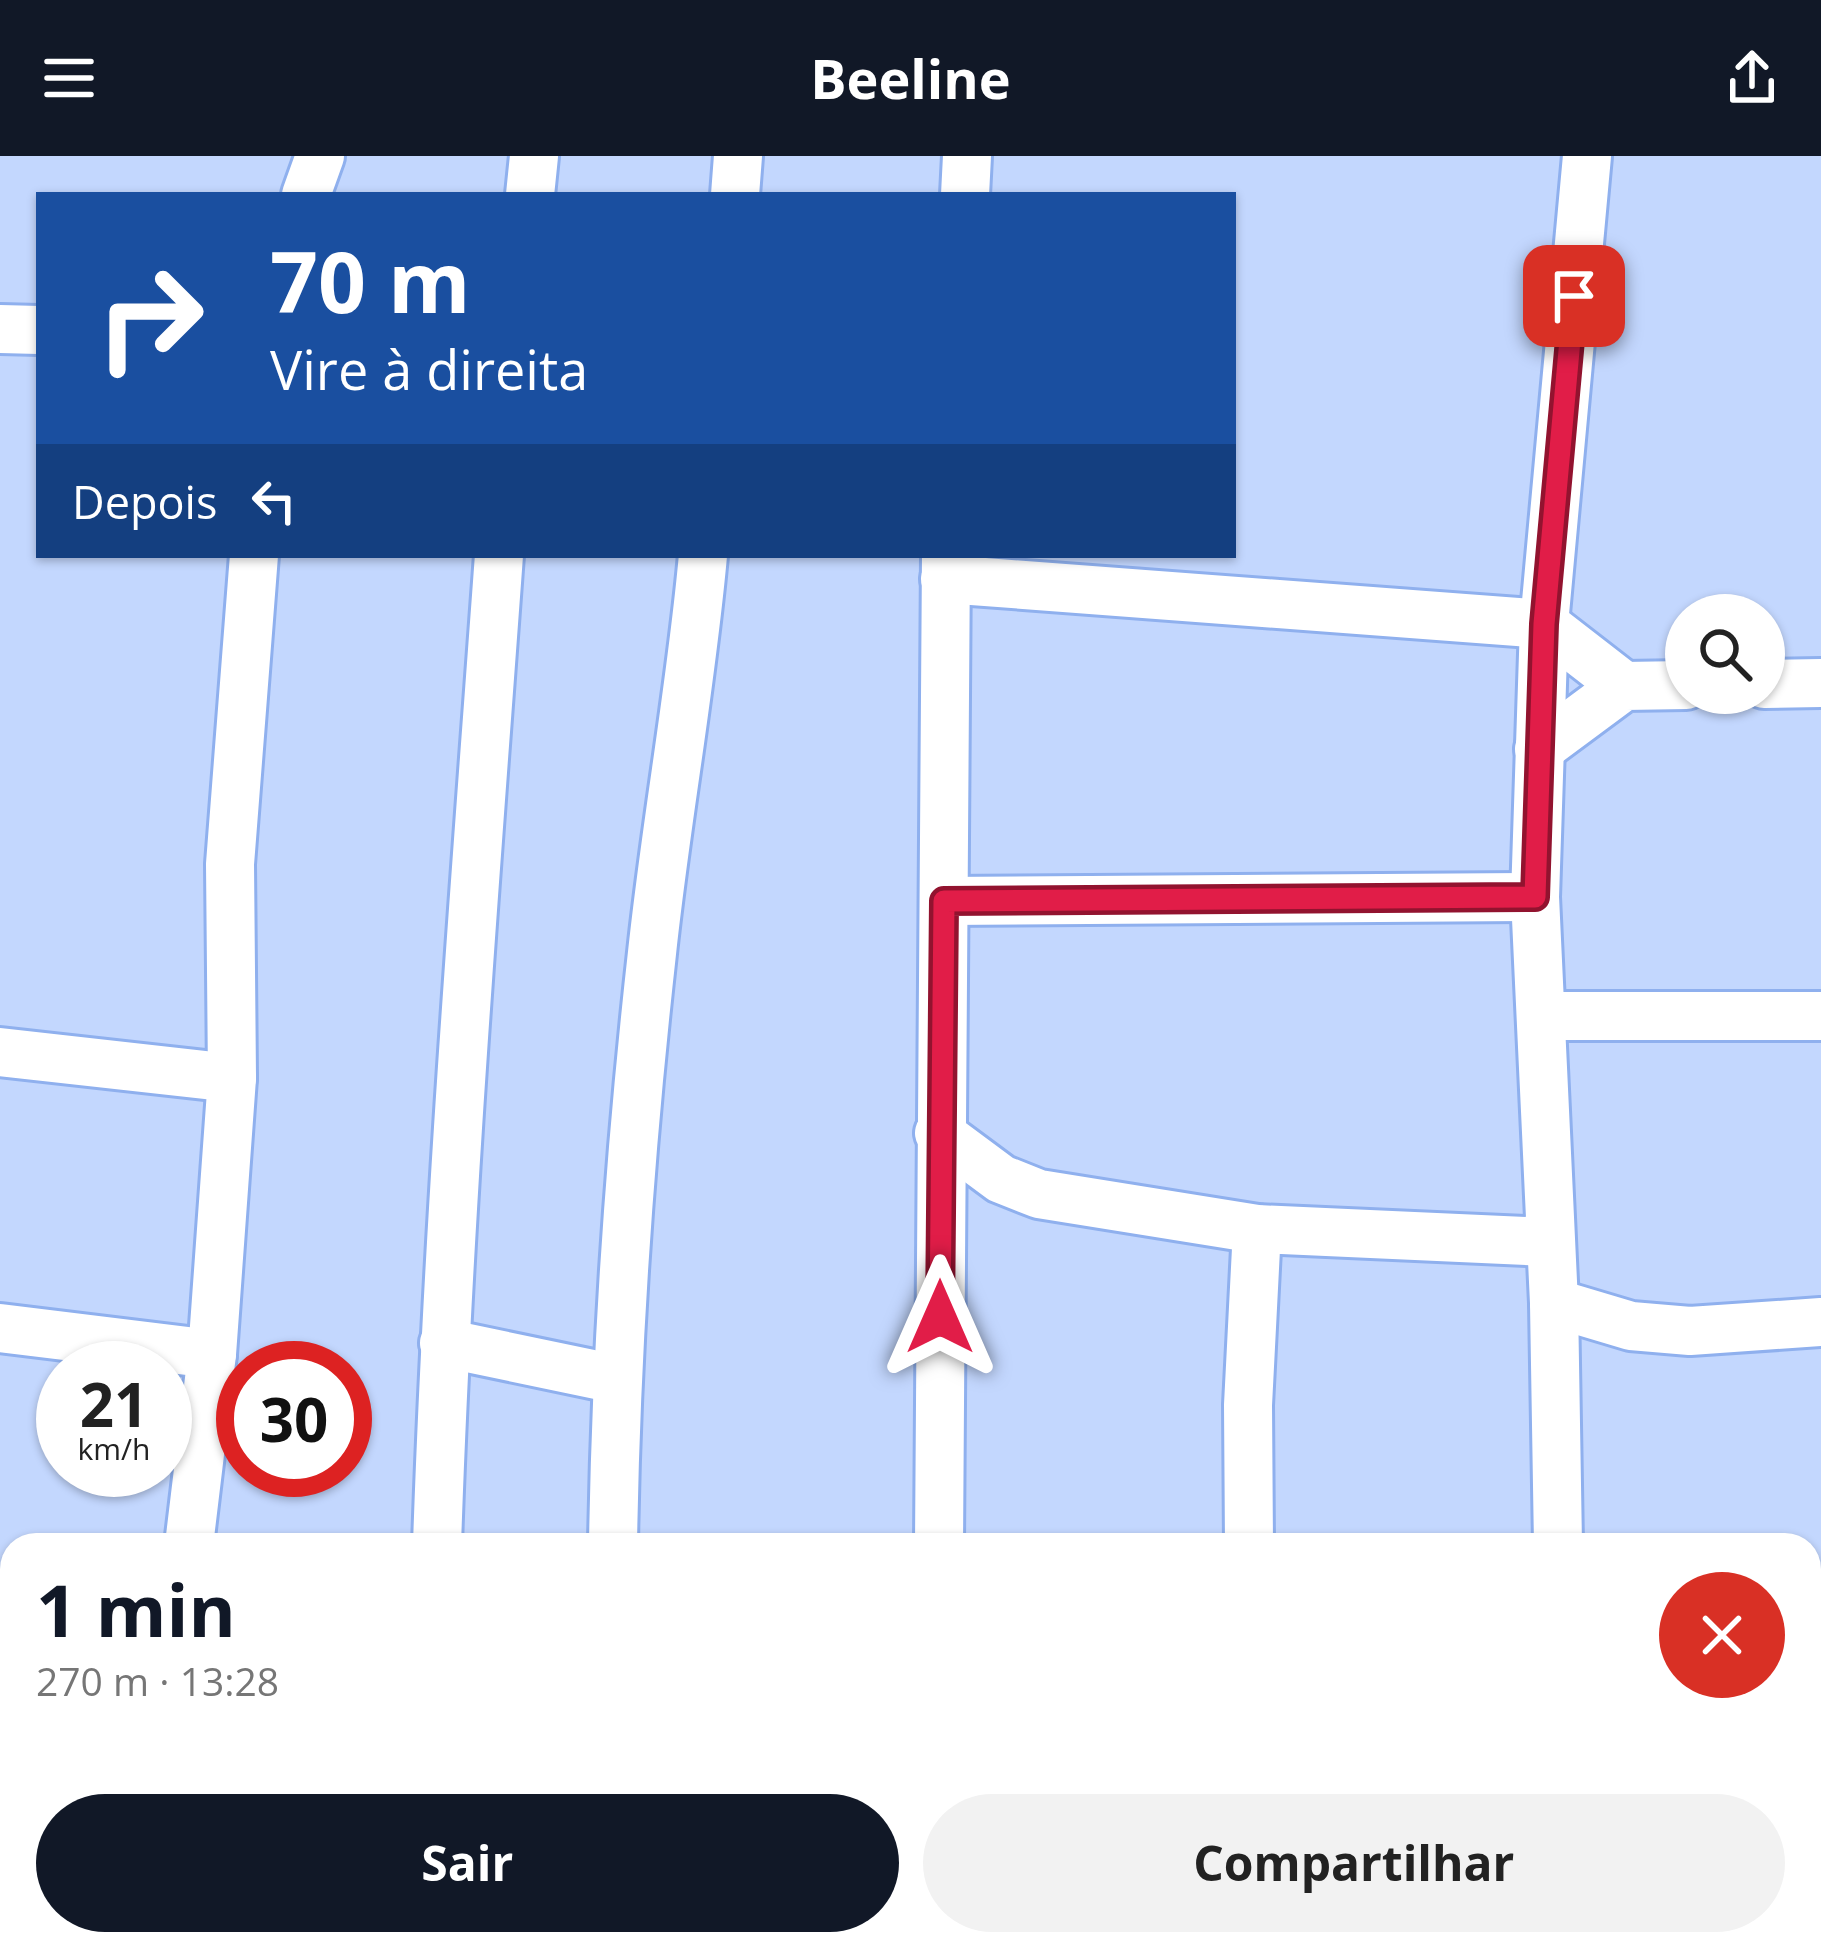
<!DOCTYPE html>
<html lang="pt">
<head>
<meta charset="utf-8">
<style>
  body { margin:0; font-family:"Open Sans",sans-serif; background:#f2f2f2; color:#222; height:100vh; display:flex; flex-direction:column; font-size:45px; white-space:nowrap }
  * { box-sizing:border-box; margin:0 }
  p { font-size:39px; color:#767676 }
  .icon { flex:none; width:66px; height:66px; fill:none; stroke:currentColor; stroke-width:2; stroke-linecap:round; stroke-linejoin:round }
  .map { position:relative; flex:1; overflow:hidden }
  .sheet { position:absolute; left:0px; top:1377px; width:1821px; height:423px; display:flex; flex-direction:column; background:#fff; border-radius:36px 36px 0 0; box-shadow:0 3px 9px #0004 }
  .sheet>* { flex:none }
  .top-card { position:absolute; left:36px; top:36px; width:1200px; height:366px; border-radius:0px; box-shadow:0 3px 9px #0004; background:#1a4fa0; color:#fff; overflow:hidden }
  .tools { position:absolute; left:1665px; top:438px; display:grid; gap:24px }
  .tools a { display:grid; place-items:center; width:120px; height:120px; border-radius:50%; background:#fff; box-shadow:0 3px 9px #0004; font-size:60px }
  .speed { position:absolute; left:36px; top:1185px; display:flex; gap:24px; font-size:60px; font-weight:700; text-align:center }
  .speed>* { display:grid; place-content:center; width:156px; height:156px; border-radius:50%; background:#fff; box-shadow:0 3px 9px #0004; line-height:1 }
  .speed small { font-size:30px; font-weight:400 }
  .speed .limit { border:18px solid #d22; background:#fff; color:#111 }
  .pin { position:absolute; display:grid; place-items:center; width:102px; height:102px; color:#fff; margin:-51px; border-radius:24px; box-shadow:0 6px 18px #0006 }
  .me { position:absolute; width:132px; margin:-66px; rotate:0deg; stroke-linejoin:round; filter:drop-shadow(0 0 9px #0008) }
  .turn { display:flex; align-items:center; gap:42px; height:252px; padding:0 36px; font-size:54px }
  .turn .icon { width:156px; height:156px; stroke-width:2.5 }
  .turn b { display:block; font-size:84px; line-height:102px }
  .then { display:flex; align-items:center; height:114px; padding:0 36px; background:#0003; gap:24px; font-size:45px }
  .round { display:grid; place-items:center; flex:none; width:126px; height:126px; border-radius:63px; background:#f2f2f2 }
  .overview { display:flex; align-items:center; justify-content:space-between; height:204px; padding:0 36px }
  h1 { font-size:72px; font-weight:700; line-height:90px; color:#111827 }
  .button { display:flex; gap:24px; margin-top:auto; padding:24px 36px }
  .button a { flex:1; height:138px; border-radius:72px; background:#111827; color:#fff; font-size:48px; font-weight:700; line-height:138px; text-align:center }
  .button a+a { background:#f2f2f2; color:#222 }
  header { display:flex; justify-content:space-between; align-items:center; height:156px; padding:0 36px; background:#111827; color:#fff; font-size:54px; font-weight:700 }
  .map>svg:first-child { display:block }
</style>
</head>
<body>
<header><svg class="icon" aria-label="menu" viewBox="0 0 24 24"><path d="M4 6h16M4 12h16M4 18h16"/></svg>Beeline<svg class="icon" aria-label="share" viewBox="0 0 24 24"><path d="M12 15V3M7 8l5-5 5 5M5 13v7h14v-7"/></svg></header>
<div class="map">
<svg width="1821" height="1798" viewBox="0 0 1821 1798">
  <rect width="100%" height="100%" fill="#c3d7fe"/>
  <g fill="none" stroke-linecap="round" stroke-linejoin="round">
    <g stroke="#8fb0ee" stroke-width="54">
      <g id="minor">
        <path d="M306,39L320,0"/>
        <path d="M530,39L534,0"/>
        <path d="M735,39L738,0"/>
        <path d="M965,39L967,0"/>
        <path d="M0,173L39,174"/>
        <path d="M945,423L1544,468L1624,530"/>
        <path d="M1764,528L1821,527"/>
        <path d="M1539,593L1624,530L1686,529"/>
        <path d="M944,745L1535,741"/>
        <path d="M1542,860H1821"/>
        <path d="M0,896L232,922"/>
        <path d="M939,977L1001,1023L1039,1038L1257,1073L1549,1086"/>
        <path d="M1554,1147L1631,1170L1690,1175L1821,1166"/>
        <path d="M0,1172L212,1198"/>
        <path d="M444,1187L616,1223"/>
        <path d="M189,1389L212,1198L232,922L230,708L254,399"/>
        <path d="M437,1389C448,1058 475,729 499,399"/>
        <path d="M613,1389C616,1192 630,994 652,797C666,664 691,533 703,399"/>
        <path d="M939,1389L946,399"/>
        <path d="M1249,1389L1248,1249L1257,1073"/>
        <path d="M1558,1389L1554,1147L1535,741L1544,468L1587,0"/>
        <path d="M1809,1456L1821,1455"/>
        <path d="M1809,1694L1821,1695"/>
        <path d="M0,1756L12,1758"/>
        <path d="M200,1788L262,1798"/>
        <path d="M641,1788L643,1798"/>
        <path d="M404,1798L405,1788"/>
        <path d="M927,1798V1788"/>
        <path d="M1237,1798L1238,1788"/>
        <path d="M1460,1798L1464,1788"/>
      </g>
    </g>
    <use href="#minor" stroke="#fff" stroke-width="48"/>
  </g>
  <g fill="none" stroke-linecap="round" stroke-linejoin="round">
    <g stroke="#92132f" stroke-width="30">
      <path id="route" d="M940,1161L944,745L1535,741L1544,468L1574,140"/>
    </g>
    <use href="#route" stroke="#e11d48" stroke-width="21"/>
  </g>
</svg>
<div class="tools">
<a><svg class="icon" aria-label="search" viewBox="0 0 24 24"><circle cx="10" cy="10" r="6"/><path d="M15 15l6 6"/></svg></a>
</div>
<div class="speed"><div>21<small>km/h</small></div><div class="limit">30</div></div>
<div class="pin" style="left:1574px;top:140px;background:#d93025"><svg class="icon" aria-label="arrive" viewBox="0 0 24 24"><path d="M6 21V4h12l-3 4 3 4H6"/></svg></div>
<svg class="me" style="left:940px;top:1161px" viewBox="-20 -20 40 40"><path d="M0-17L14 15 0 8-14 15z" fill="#e11d48" stroke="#fff" stroke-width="4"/></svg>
<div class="top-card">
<div class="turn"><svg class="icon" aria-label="right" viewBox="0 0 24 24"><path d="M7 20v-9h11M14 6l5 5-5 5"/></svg><div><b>70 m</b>Vire à direita</div></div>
<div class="then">Depois<svg class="icon" aria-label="left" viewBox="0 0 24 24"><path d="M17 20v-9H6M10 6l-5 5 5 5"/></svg></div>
</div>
<section class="sheet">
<div class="overview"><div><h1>1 min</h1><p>270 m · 13:28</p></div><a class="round" style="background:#d93025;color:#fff"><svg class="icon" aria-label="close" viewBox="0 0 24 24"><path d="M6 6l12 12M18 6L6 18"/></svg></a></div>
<div class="button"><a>Sair</a><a>Compartilhar</a></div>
</section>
</div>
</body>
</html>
